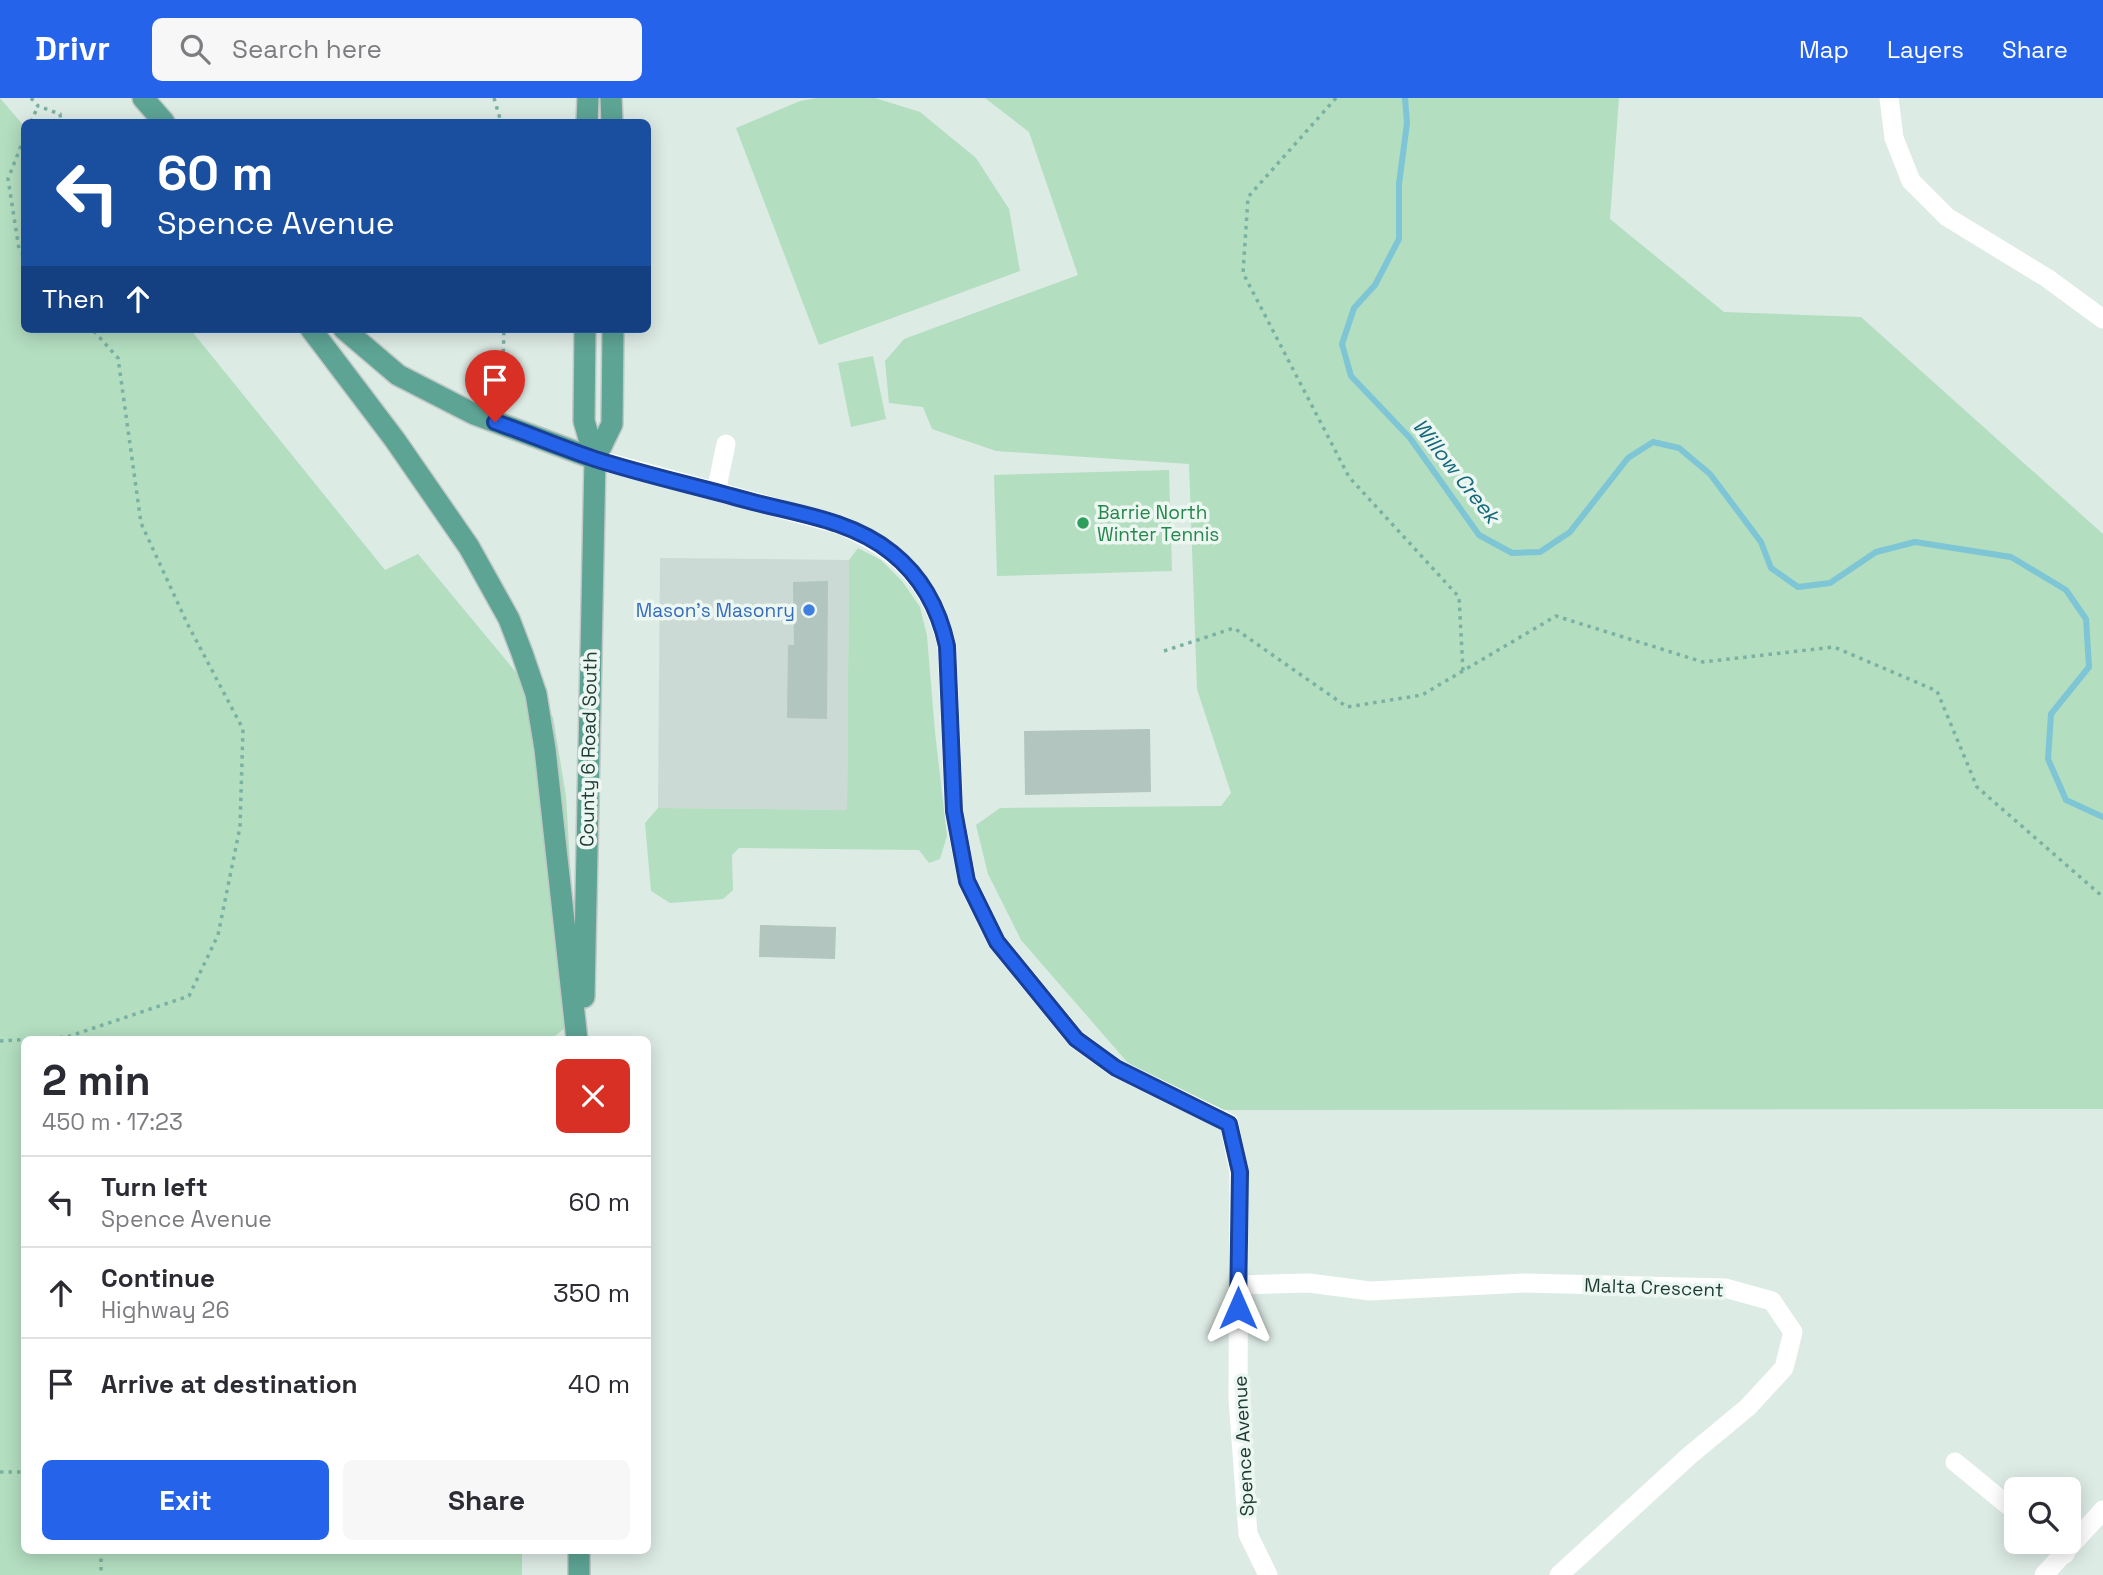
<!DOCTYPE html>
<html lang="en">
<head>
<meta charset="utf-8">
<style>
  body { margin:0; font-family:"Space Grotesk",sans-serif; background:#f7f7f7; color:#2b2b33; height:100vh; display:flex; flex-direction:column; font-size:26px; white-space:nowrap }
  * { box-sizing:border-box; margin:0 }
  p { font-size:23px; color:#7c7c81 }
  .icon { flex:none; width:38px; height:38px; fill:none; stroke:currentColor; stroke-width:2; stroke-linecap:round; stroke-linejoin:round }
  .map { position:relative; flex:1; overflow:hidden }
  .side { position:absolute; left:21px; top:938px; width:630px; height:518px; display:flex; flex-direction:column; background:#fff; border-radius:10px; box-shadow:0 4px 18px #0003 }
  .side>* { flex:none }
  .hud { position:absolute; left:21px; top:21px; width:630px; height:214px; border-radius:10px; box-shadow:0 4px 18px #0003; background:#1a4fa0; color:#fff; overflow:hidden }
  .fabs { position:absolute; left:2004px; top:1379px; display:grid; gap:14px }
  .fabs a { display:grid; place-items:center; width:77px; height:77px; border-radius:10px; background:#fff; box-shadow:0 4px 18px #0003; font-size:35px }
  .pin { position:absolute; display:grid; place-items:center; width:60px; height:60px; color:#fff; margin:-72px -30px; border-radius:50% 50% 50% 0; rotate:-45deg; box-shadow:0 0 7px #0007 }
  .pin .icon { rotate:45deg }
  .me { position:absolute; width:77px; margin:-38px; rotate:0deg; stroke-linejoin:round; filter:drop-shadow(0 0 5px #0008) }
  .turn { display:flex; align-items:center; gap:24px; height:147px; padding:0 21px; font-size:32px }
  .turn .icon { width:91px; height:91px; stroke-width:2.5 }
  .turn b { display:block; font-size:49px; line-height:60px }
  .then { display:flex; align-items:center; height:66px; padding:0 21px; background:#0003; gap:14px; font-size:26px }
  .round { display:grid; place-items:center; flex:none; width:74px; height:74px; border-radius:10px; background:#f7f7f7 }
  .overview { display:flex; align-items:center; justify-content:space-between; height:119px; padding:0 21px }
  h1 { font-size:42px; font-weight:800; line-height:52px }
  .action { display:flex; gap:14px; margin-top:auto; padding:14px 21px }
  .action a { flex:1; height:80px; border-radius:10px; background:#2563eb; color:#fff; font-size:28px; font-weight:800; line-height:80px; text-align:center }
  .action a+a { background:#f7f7f7; color:#2b2b33 }
  ul { padding:0; list-style:none }
  li { display:flex; align-items:center; gap:21px; height:91px; padding:0 21px; border-top:2px solid #e1e1e2 }
  li div { flex:1 }
  li b { display:block; font-size:26px }
  li em { font-style:normal }
  header { display:flex; align-items:center; gap:42px; box-sizing:border-box; height:98px; padding:0 35px; background:#2563eb; color:#fff }
  header strong { font-size:33px }
  nav { display:flex; gap:38px; margin-inline-start:auto; font-size:24px }
  .search { width:490px; height:63px; background:#f7f7f7; display:flex; align-items:center; gap:18px; box-sizing:border-box; padding:0 24px; border-radius:10px; color:#7c7c81; font-size:26px }
  .map>svg:first-child { display:block }
</style>
</head>
<body>
<header>
<strong>Drivr</strong>
<div class="search"><svg class="icon" aria-label="search" viewBox="0 0 24 24"><circle cx="10" cy="10" r="6"/><path d="M15 15l6 6"/></svg>Search here</div>
<nav><a>Map</a><a>Layers</a><a>Share</a></nav>
</header>
<div class="map">
<svg width="2103" height="1477" viewBox="0 0 2103 1477">
  <rect width="100%" height="100%" fill="#ddebe5"/>
  <path fill="#cbdad4" d="M660,460L849,462L847,712L658,710Z"/>
  <g fill="#b3dec0">
    <path d="M0,0L24,28V231H190L385,472L418,456L553,619L566,698L579,919L550,942H24V1452L522,1453V1477H0Z"/>
    <path d="M817,0H875L920,14L976,60L1009,111L1020,173L819,247L736,30L800,3Z"/>
    <path d="M985,0H1619L1610,121L1724,214L1861,219L2103,436V1011L1218,1012L1128,965L1021,842L988,776L976,727L1000,710L1221,708L1231,695L1197,591L1189,366L996,353L932,331L923,309L889,305L885,263L904,241L1078,177L1029,34Z"/>
    <path d="M873,258L886,321L851,329L838,265Z"/>
    <path d="M1169,372L1172,473L997,478L994,377Z"/>
    <path d="M858,450L881,462L902,483L920,509L927,538L935,634L947,738L940,761L929,765L919,752L739,750L732,757L733,792L723,801L670,805L651,793L645,725L658,710L847,712L849,462Z"/>
  </g>
  <g fill="none" stroke-linecap="round" stroke-linejoin="round">
    <path stroke="#7ec5d6" stroke-width="6" d="M1405,0L1407,25L1399,86V141L1375,187L1354,210L1342,246L1351,278L1410,340L1479,437L1512,455L1540,454L1570,434L1628,360L1653,344L1679,350L1710,376L1761,444L1771,470L1798,489L1830,485L1876,454L1915,444L2011,459L2066,492L2086,521L2089,569L2051,616L2048,661L2066,702L2103,719"/>
  </g>
  <g fill="#b2c5be">
    <path d="M828,483L827,621L787,620L788,547H794L793,484Z"/>
    <path d="M1150,631L1151,694L1025,697L1024,633Z"/>
    <path d="M760,827L836,829L835,861L759,859Z"/>
  </g>
  <g fill="none" stroke-linecap="round" stroke-linejoin="round">
    <g stroke="#c0c8c6" stroke-width="24">
      <g id="major">
        <path d="M143,0L164,24"/>
        <path d="M611,0L612,24"/>
        <path d="M587,24L588,0"/>
        <path d="M311,231L395,342L469,449L509,521L522,555L536,596L545,651L577,942"/>
        <path d="M344,231L398,277L474,316L595,361"/>
        <path d="M595,361L612,326L613,231"/>
        <path d="M584,899L595,361L584,323L585,231"/>
        <path d="M579,1477V1452"/>
      </g>
    </g>
    <g stroke="#7ab1a2" stroke-width="3.5" stroke-dasharray="3.5 5" stroke-linecap="butt">
      <path d="M31,0L38,8L60,16L61,24"/>
      <path d="M494,0L501,24"/>
      <path d="M1336,0L1248,99L1243,175L1349,379L1459,499L1463,573"/>
      <path d="M31,24L38,8"/>
      <path d="M24,40L8,81L19,151L24,157"/>
      <path d="M500,305L502,296L504,231"/>
      <path d="M1164,553L1234,530L1347,609L1422,597L1556,518L1703,564L1834,549L1937,593L1977,689L2103,799"/>
      <path d="M0,943L67,939L189,898L218,837L240,729L243,631L187,525L141,425L118,260L92,231"/>
      <path d="M0,1374H24"/>
      <path d="M101,1452V1477"/>
    </g>
    <g stroke="#fff" stroke-width="19">
      <path d="M1889,0L1894,40L1911,83L1947,119L2047,180L2103,221"/>
      <path d="M595,361L841,427C900,453 932,485 947,548L954,713L967,783L997,844L1076,941L1116,970L1229,1025L1239,1074L1238,1301L1248,1436L1268,1477"/>
      <path d="M716,394L726,346"/>
      <path d="M1239,1187L1309,1185L1370,1193L1524,1185L1725,1190L1772,1203L1793,1234L1784,1270L1748,1309L1689,1358L1559,1477"/>
      <path d="M1955,1364L2016,1414"/>
      <path d="M2051,1444L2065,1456"/>
      <path d="M2044,1477L2103,1412"/>
    </g>
    <use href="#major" stroke="#5da494" stroke-width="21"/>
  </g>
  <g fill="none" stroke-linecap="round" stroke-linejoin="round">
    <g stroke="#184099" stroke-width="18">
      <path id="route" d="M495,324C529,336 562,350 595,361C642,376 691,387 738,400C790,415 849,420 892,455C922,479 939,511 947,548L954,713L967,783L997,844L1076,941L1116,970L1229,1026L1240,1074L1238,1210"/>
    </g>
    <use href="#route" stroke="#2563eb" stroke-width="12"/>
  </g>
  <circle fill="#2e9e5b" stroke="#edf7f2" stroke-width="2.5" cx="1083" cy="425" r="7"/>
  <circle fill="#3f7fe0" stroke="#edf7f2" stroke-width="2.5" cx="809" cy="512" r="7"/>
  <g text-anchor="middle" stroke-width="7" stroke-linejoin="round" paint-order="stroke">
    <g font-size="19" fill="#27864d" stroke="#edf7f2" text-anchor="start">
      <text x="1097" y="421">Barrie North<tspan x="1097" dy="22">Winter Tennis</tspan></text>
    </g>
    <g font-size="19" fill="#366cbe" stroke="#edf7f2" text-anchor="end">
      <text x="795" y="519">Mason's Masonry</text>
    </g>
    <g font-size="19" fill="#1d3b34" stroke="#edf7f2">
      <text transform="translate(588 651) rotate(-89)" y="7">County 6 Road South</text>
      <text transform="translate(1654 1189) rotate(2)" y="7">Malta Crescent</text>
      <text transform="translate(1243 1348) rotate(-93)" y="7">Spence Avenue</text>
    </g>
    <g font-size="21" font-style="italic" fill="#13677b" stroke="#edf7f2">
      <text transform="translate(1456 373) rotate(52)" y="7">Willow Creek</text>
    </g>
  </g>
</svg>
<div class="fabs">
<a><svg class="icon" aria-label="search" viewBox="0 0 24 24"><circle cx="10" cy="10" r="6"/><path d="M15 15l6 6"/></svg></a>
</div>
<div class="pin" style="left:495px;top:324px;background:#d93025"><svg class="icon" aria-label="arrive" viewBox="0 0 24 24"><path d="M6 21V4h12l-3 4 3 4H6"/></svg></div>
<svg class="me" style="left:1238px;top:1210px" viewBox="-20 -20 40 40"><path d="M0-17L14 15 0 8-14 15z" fill="#2563eb" stroke="#fff" stroke-width="4"/></svg>
<div class="hud">
<div class="turn"><svg class="icon" aria-label="left" viewBox="0 0 24 24"><path d="M17 20v-9H6M10 6l-5 5 5 5"/></svg><div><b>60 m</b>Spence Avenue</div></div>
<div class="then">Then<svg class="icon" aria-label="ahead" viewBox="0 0 24 24"><path d="M12 20V5M6 11l6-6 6 6"/></svg></div>
</div>
<section class="side">
<div class="overview"><div><h1>2 min</h1><p>450 m · 17:23</p></div><a class="round" style="background:#d93025;color:#fff"><svg class="icon" aria-label="close" viewBox="0 0 24 24"><path d="M6 6l12 12M18 6L6 18"/></svg></a></div>
<ul>
<li><svg class="icon" aria-label="left" viewBox="0 0 24 24"><path d="M17 20v-9H6M10 6l-5 5 5 5"/></svg><div><b>Turn left</b><p>Spence Avenue</p></div><em>60 m</em></li>
<li><svg class="icon" aria-label="ahead" viewBox="0 0 24 24"><path d="M12 20V5M6 11l6-6 6 6"/></svg><div><b>Continue</b><p>Highway 26</p></div><em>350 m</em></li>
<li><svg class="icon" aria-label="arrive" viewBox="0 0 24 24"><path d="M6 21V4h12l-3 4 3 4H6"/></svg><div><b>Arrive at destination</b></div><em>40 m</em></li>
</ul>
<div class="action"><a>Exit</a><a>Share</a></div>
</section>
</div>
</body>
</html>
